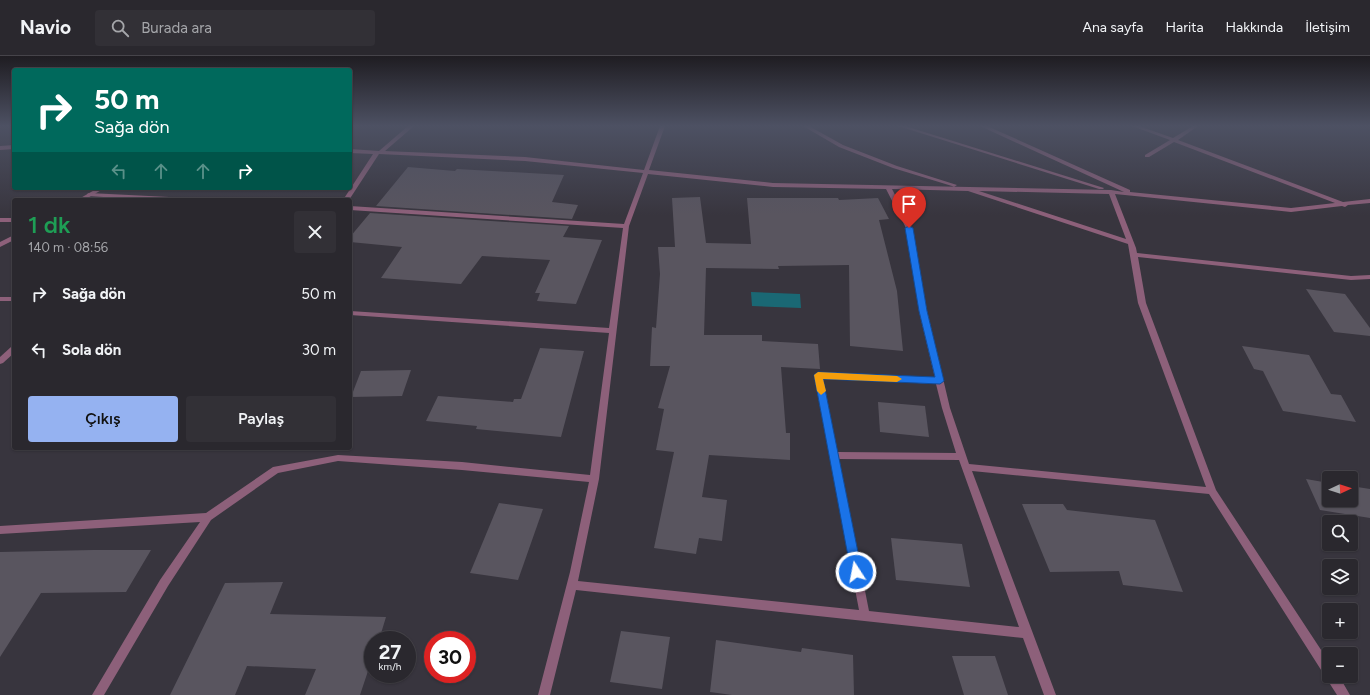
<!DOCTYPE html>
<html lang="tr">
<head>
<meta charset="utf-8">
<style>
  body { margin:0; font-family:Figtree,sans-serif; background:#323036; color:#f1f3f6; height:100vh; display:flex; flex-direction:column; font-size:15px; white-space:nowrap }
  * { box-sizing:border-box; margin:0 }
  p { font-size:13px; color:#a5a6aa }
  .icon { flex:none; width:22px; height:22px; fill:none; stroke:currentColor; stroke-width:2; stroke-linecap:round; stroke-linejoin:round }
  .map { position:relative; flex:1; overflow:hidden }
  .panel { position:absolute; left:12px; top:142px; width:340px; height:252px; display:flex; flex-direction:column; background:#2a282e; border-radius:4px; box-shadow:0 1px 3px #0004,0 0 0 1px #46444a }
  .panel>* { flex:none }
  .top-card { position:absolute; left:12px; top:12px; width:340px; height:122px; border-radius:4px; box-shadow:0 1px 3px #0004,0 0 0 1px #46444a; background:#00695c; color:#fff; overflow:hidden }
  .needle { width:26px; rotate:86deg }
  .tools { position:absolute; left:1322px; top:415px; display:grid; gap:8px }
  .tools a { display:grid; place-items:center; width:36px; height:36px; border-radius:4px; background:#2a282e; box-shadow:0 1px 3px #0004,0 0 0 1px #46444a; font-size:20px }
  .speed { position:absolute; left:364px; top:575px; display:flex; gap:8px; font-size:20px; font-weight:700; text-align:center }
  .speed>* { display:grid; place-content:center; width:52px; height:52px; border-radius:50%; background:#2a282e; box-shadow:0 1px 3px #0004,0 0 0 1px #46444a; line-height:1 }
  .speed small { font-size:10px; font-weight:400 }
  .speed .limit { border:6px solid #d22; background:#fff; color:#111 }
  .pin { position:absolute; display:grid; place-items:center; width:34px; height:34px; color:#fff; margin:-41px -17px; border-radius:50% 50% 50% 0; rotate:-45deg; box-shadow:0 0 4px #0007 }
  .pin .icon { rotate:45deg }
  .me { position:absolute; width:44px; margin:-22px; rotate:349deg; stroke-linejoin:round; filter:drop-shadow(0 0 3px #0008) }
  .turn { display:flex; align-items:center; gap:14px; height:84px; padding:0 16px; font-size:18px }
  .turn .icon { width:52px; height:52px; stroke-width:2.5 }
  .turn b { display:block; font-size:28px; line-height:34px }
  .lanes { display:flex; align-items:center; height:38px; padding:0 16px; background:#0003; justify-content:center; gap:20px; direction:ltr }
  .lanes .off { opacity:.35 }
  .round { display:grid; place-items:center; flex:none; width:42px; height:42px; border-radius:4px; background:#323036 }
  .headline { display:flex; align-items:center; justify-content:space-between; height:68px; padding:0 16px }
  h1 { font-size:24px; font-weight:600; line-height:30px; color:#1e9e55 }
  .action { display:flex; gap:8px; margin-top:auto; padding:8px 16px }
  .action a { flex:1; height:46px; border-radius:4px; background:#95b2f1; color:#111; font-size:16px; font-weight:600; line-height:46px; text-align:center }
  .action a+a { background:#323036; color:#f1f3f6 }
  ul { padding:0; list-style:none }
  li { display:flex; align-items:center; gap:12px; height:56px; padding:0 16px }
  li div { flex:1 }
  li b { display:block; font-size:15px }
  li em { font-style:normal }
  header { display:flex; align-items:center; gap:24px; box-sizing:border-box; height:56px; padding:0 20px; background:#2a282e; border-bottom:1px solid #46444a }
  header strong { font-size:19px }
  nav { display:flex; gap:22px; margin-inline-start:auto; font-size:14px }
  .search { width:280px; height:36px; background:#323036; display:flex; align-items:center; gap:10px; box-sizing:border-box; padding:0 14px; border-radius:4px; color:#a5a6aa; font-size:15px }
  .map>svg:first-child { display:block }
</style>
</head>
<body>
<header>
<strong>Navio</strong>
<div class="search"><svg class="icon" aria-label="search" viewBox="0 0 24 24"><circle cx="10" cy="10" r="6"/><path d="M15 15l6 6"/></svg>Burada ara</div>
<nav><a>Ana sayfa</a><a>Harita</a><a>Hakkında</a><a>İletişim</a></nav>
</header>
<div class="map">
<svg width="1370" height="639" viewBox="0 0 1370 639">
  <rect width="100%" height="100%" fill="#38353e"/>
  <path fill="#1a6874" d="M751,236L800,238L801,252L752,250Z"/>
  <g fill="#59555f">
    <path d="M408,111L455,115L457,113L564,119L552,146L578,149L572,163L376,150Z"/>
    <path d="M700,141L706,187L751,188L747,142H838L839,144L878,142L889,163L879,164L897,235L903,295L850,290L849,209L778,210L779,213L706,212L704,279H762V285L818,288L820,313L781,311L786,377H790V404L709,399L702,441L727,444L722,485L699,482L696,498L654,492L674,396L656,394L664,353L658,352L670,310H650L652,271L656,272L660,218L658,191H675L672,142Z"/>
    <path d="M370,157L569,170L563,181L602,184L576,248L537,245L540,237H535L550,204L482,200L461,228L381,222L402,191L350,186V181Z"/>
    <path d="M1306,233L1345,238L1370,272V280L1334,276Z"/>
    <path d="M1242,290L1309,299L1331,338L1341,339L1356,366L1283,355L1263,315L1254,313Z"/>
    <path d="M540,292L584,295L561,381L476,373L477,370L426,365L438,340L513,346L514,343H521Z"/>
    <path d="M411,314L402,340L351,341L361,315Z"/>
    <path d="M878,346L925,350L929,381L880,376Z"/>
    <path d="M1306,423L1329,427V444H1351V430L1370,433V462L1320,454Z"/>
    <path d="M499,447L543,453L518,524L470,517Z"/>
    <path d="M1022,448H1063L1067,454L1155,464L1183,536L1123,529L1119,515L1050,516Z"/>
    <path d="M891,482L962,488L970,531L896,524Z"/>
    <path d="M93,494H151L126,536L41,537L0,601V496Z"/>
    <path d="M283,526L270,558L386,561L379,584H373V600L360,639H305L316,613L247,610L235,639H170L225,527Z"/>
    <path d="M621,575L670,581L662,633L610,626Z"/>
    <path d="M716,584L801,596L802,592L853,599L854,639H732L710,636Z"/>
    <path d="M952,600H995L1008,639H964Z"/>
  </g>
  <g fill="none" stroke-linecap="round" stroke-linejoin="round">
    <g fill="#8d607a" fill-rule="evenodd">
      <path d="M408,70H414L385,95L525,101L644,114L660,70H665L649,114L773,127L1111,134L1124,136L980,70H987L1130,134V136L1291,152L1335,147L1174,86L1149,101H1145V99L1170,84L1132,70H1139L1173,82L1193,70H1198L1178,84L1343,146L1370,143V147L1348,149L1345,151L1342,150L1291,156L1115,138L1136,192L1137,197L1351,220L1370,219V223L1351,224L1138,201L1146,247L1216,434L1329,606V620H1339L1350,639H1337L1209,438L972,415L1056,639H1044L1023,582L576,534L550,639H538L570,516L589,426L462,414L338,405L278,417L211,464L168,530L104,639H92L160,524L200,466L0,478V470L206,457L273,411L338,399L462,406L590,419L609,277L350,259V255L609,272L623,172L350,154V150L624,168L643,117L525,105L379,98L349,144H343L373,98L350,97V93L379,95ZM648,118L773,131L886,133L906,172L919,255L935,322L818,316L814,319L859,554L578,525L599,423L629,170ZM892,133L968,135L1128,188L1138,247L1206,431L969,408L950,352L927,255L912,172ZM979,135L1109,138L1126,183ZM823,322L936,328L942,352L956,397L837,396ZM839,403L959,404L1019,571L869,555Z"/>
      <path d="M803,70H809L843,89L897,110L957,129L954,131L952,130L893,112L839,91Z"/>
      <path d="M898,70H905L1104,132L1103,133H1099Z"/>
      <path d="M14,89V93L0,94V90Z"/>
      <path d="M89,137L189,142L192,144H153L87,140V138Z"/>
      <rect x="0" y="162" width="14" height="4"/>
      <rect x="0" y="241" width="14" height="4"/>
      <path d="M14,290V297L3,307L0,308V301L11,291Z"/>
    </g>
    <g fill="#8d607a" fill-rule="evenodd">
      <path d="M98,132H105L84,144H77Z"/>
      <path d="M14,179V184L0,191V186Z"/>
    </g>
  </g>
  <linearGradient id="sky" x2="0" y2="1"><stop stop-color="#1f1d22"/><stop offset="0.44" stop-color="#4d5163"/><stop offset="1" stop-color="#4d5163" stop-opacity="0"/></linearGradient>
  <rect width="1370" height="159" fill="url(#sky)"/>
  <path fill="#1a73e8" stroke="#114b97" d="M909,170L913,172L927,255L944,325L940,328L823,323L862,516L861,520L856,521L852,520L851,516L814,319L818,316L935,321L919,255L905,172Z"/>
  <path fill="#f59e0b" d="M818,316L897,320L902,323L897,326L823,323L826,335L821,339L817,335L814,319Z"/>
</svg>
<div class="tools">
<a><svg class="needle" viewBox="-14 -14 28 28"><path d="M0-13l5 13h-10z" fill="#e53935"/><path d="M0 13l5-13h-10z" fill="#a5a6aa"/></svg></a>
<a><svg class="icon" aria-label="search" viewBox="0 0 24 24"><circle cx="10" cy="10" r="6"/><path d="M15 15l6 6"/></svg></a>
<a><svg class="icon" aria-label="layers" viewBox="0 0 24 24"><path d="M12 4l9 5-9 5-9-5zM3 14l9 5 9-5"/></svg></a>
<a>+</a>
<a>−</a>
</div>
<div class="speed"><div>27<small>km/h</small></div><div class="limit">30</div></div>
<div class="pin" style="left:909px;top:172px;background:#d93025"><svg class="icon" aria-label="arrive" viewBox="0 0 24 24"><path d="M6 21V4h12l-3 4 3 4H6"/></svg></div>
<svg class="me" style="left:856px;top:516px" viewBox="-20 -20 40 40"><circle r="17" fill="#1a73e8" stroke="#fff" stroke-width="3"/><path d="M0-11L8 9 0 5-8 9z" fill="#fff"/></svg>
<div class="top-card">
<div class="turn"><svg class="icon" aria-label="right" viewBox="0 0 24 24"><path d="M7 20v-9h11M14 6l5 5-5 5"/></svg><div><b>50 m</b>Sağa dön</div></div>
<div class="lanes"><svg class="icon off" aria-label="left" viewBox="0 0 24 24"><path d="M17 20v-9H6M10 6l-5 5 5 5"/></svg><svg class="icon off" aria-label="ahead" viewBox="0 0 24 24"><path d="M12 20V5M6 11l6-6 6 6"/></svg><svg class="icon off" aria-label="ahead" viewBox="0 0 24 24"><path d="M12 20V5M6 11l6-6 6 6"/></svg><svg class="icon" aria-label="right" viewBox="0 0 24 24"><path d="M7 20v-9h11M14 6l5 5-5 5"/></svg></div>
</div>
<section class="panel">
<div class="headline"><div><h1>1 dk</h1><p>140 m · 08:56</p></div><a class="round"><svg class="icon" aria-label="close" viewBox="0 0 24 24"><path d="M6 6l12 12M18 6L6 18"/></svg></a></div>
<ul>
<li><svg class="icon" aria-label="right" viewBox="0 0 24 24"><path d="M7 20v-9h11M14 6l5 5-5 5"/></svg><div><b>Sağa dön</b></div><em>50 m</em></li>
<li><svg class="icon" aria-label="left" viewBox="0 0 24 24"><path d="M17 20v-9H6M10 6l-5 5 5 5"/></svg><div><b>Sola dön</b></div><em>30 m</em></li>
</ul>
<div class="action"><a>Çıkış</a><a>Paylaş</a></div>
</section>
</div>
</body>
</html>
